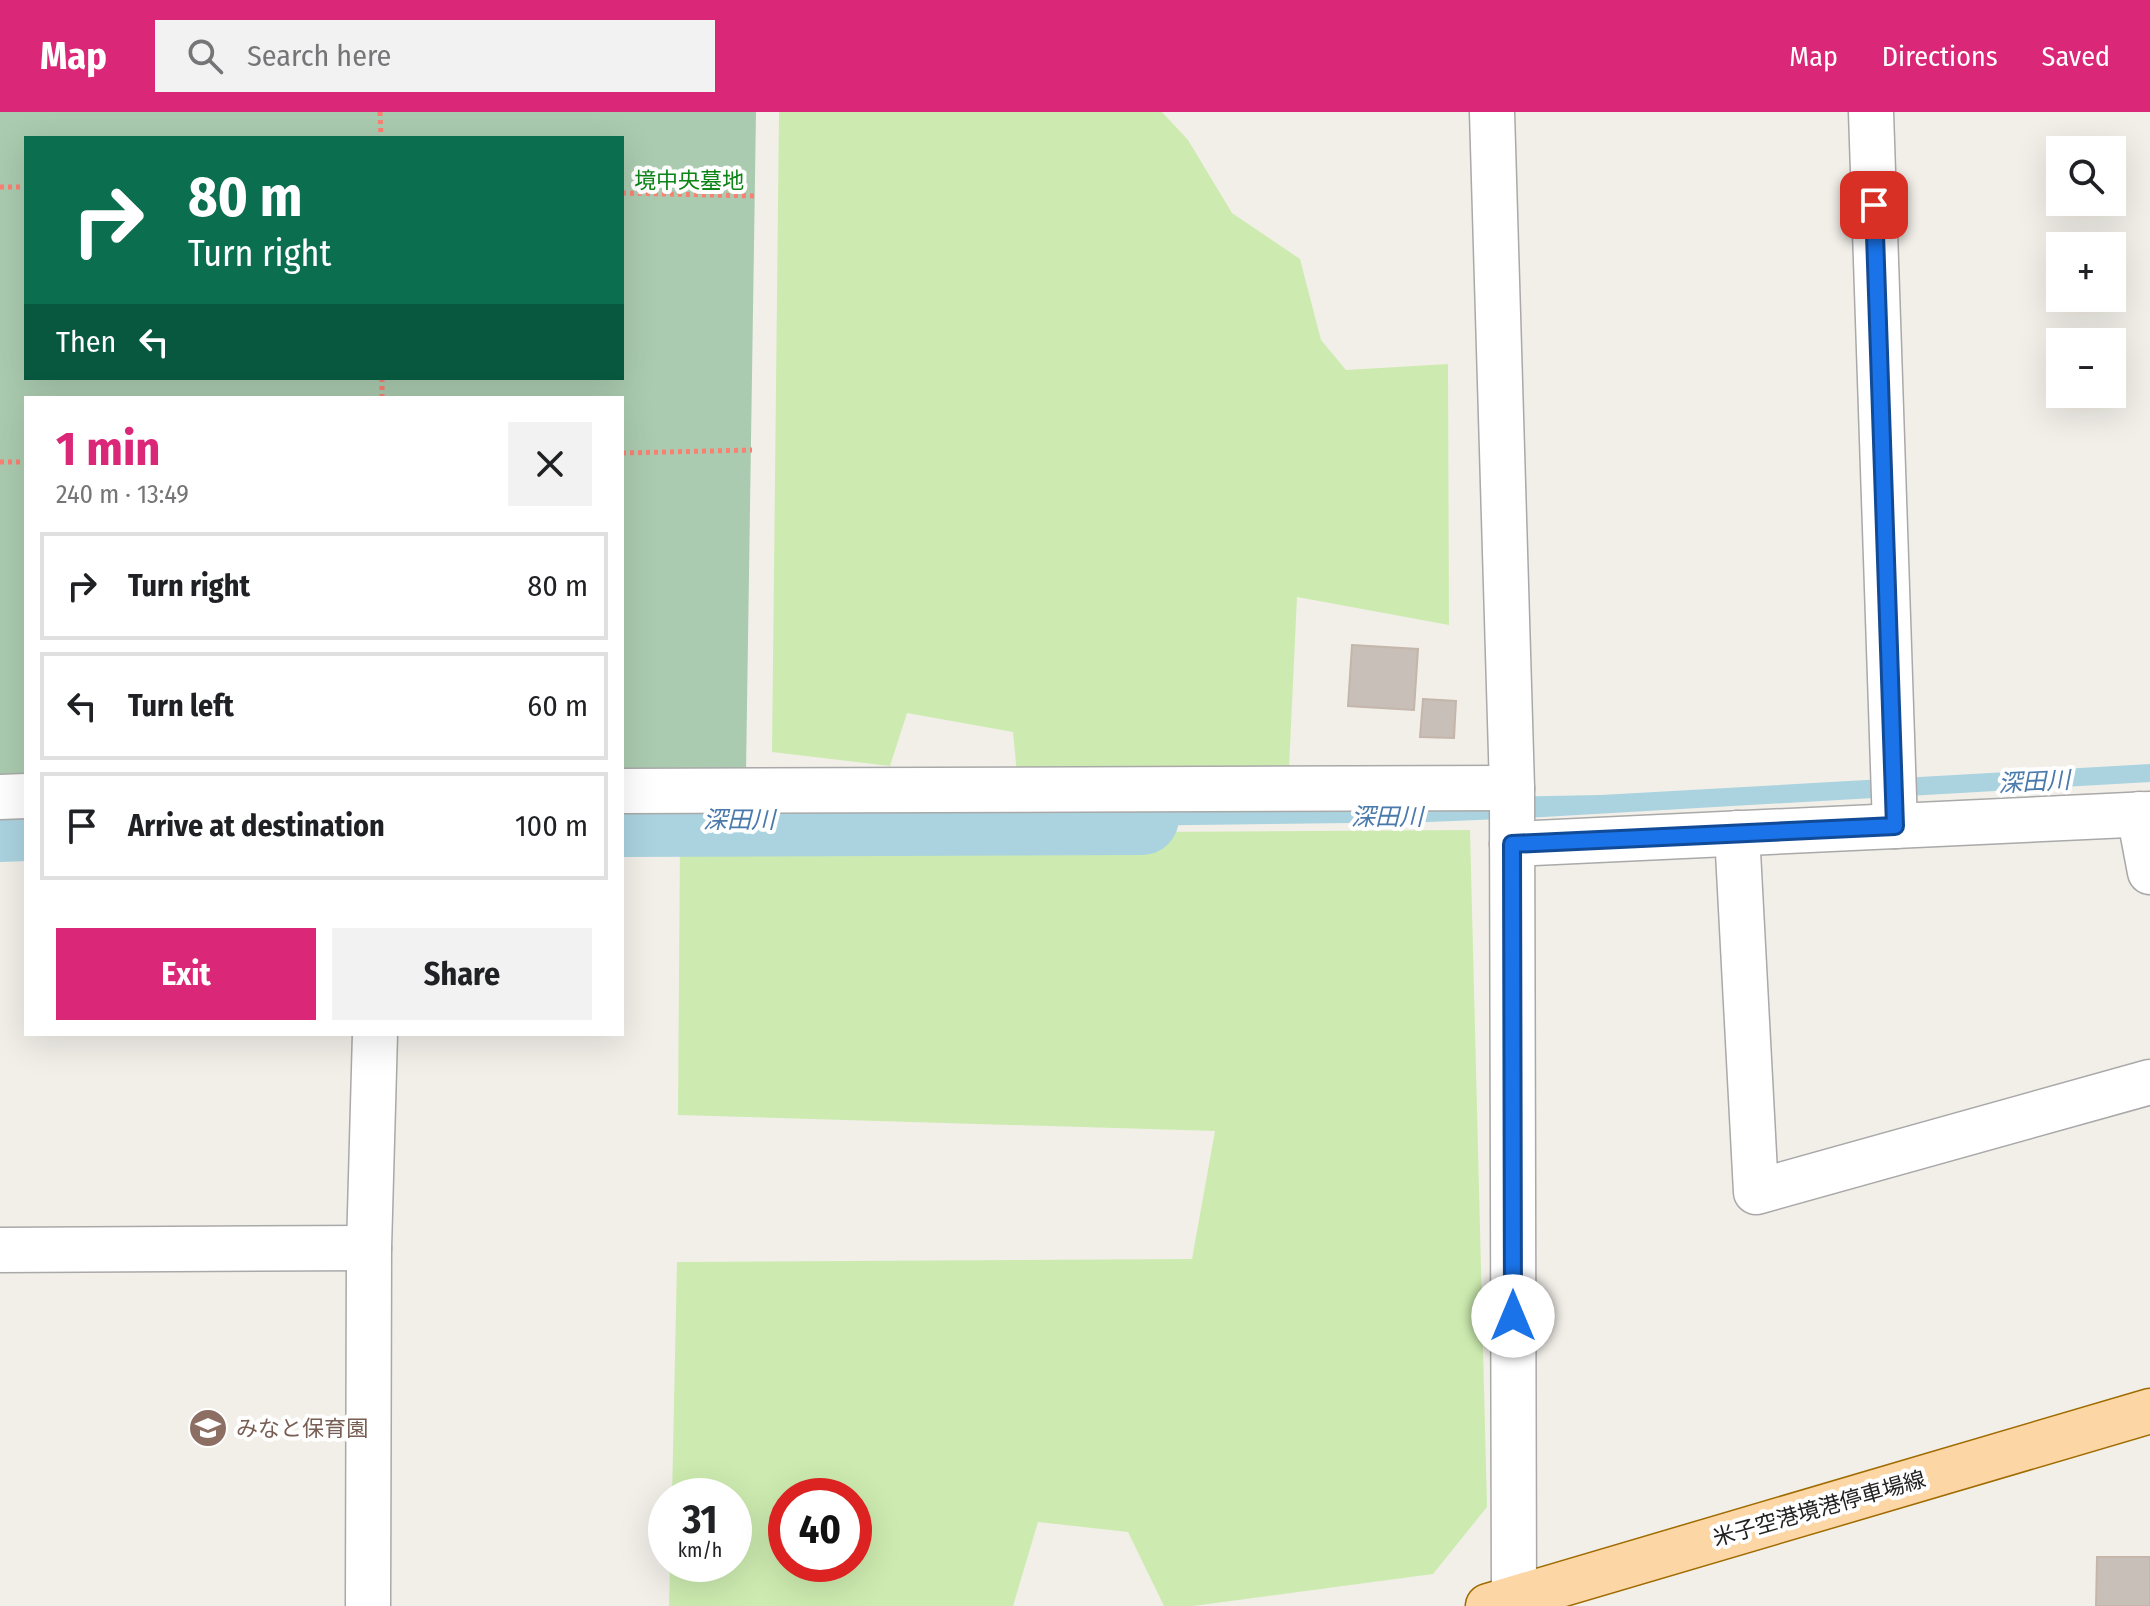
<!DOCTYPE html>
<html lang="en">
<head>
<meta charset="utf-8">
<style>
  body { margin:0; font-family:"Fira Sans Condensed","Noto Sans JP",sans-serif; background:#f2f2f2; color:#202124; height:100vh; display:flex; flex-direction:column; font-size:30px; white-space:nowrap }
  * { box-sizing:border-box; margin:0 }
  p { font-size:26px; color:#757577 }
  .icon { flex:none; width:44px; height:44px; fill:none; stroke:currentColor; stroke-width:2; stroke-linecap:round; stroke-linejoin:round }
  .map { position:relative; flex:1; overflow:hidden }
  .panel { position:absolute; left:24px; top:284px; width:600px; height:640px; display:flex; flex-direction:column; background:#fff; border-radius:0px; box-shadow:0 8px 32px #0002 }
  .panel>* { flex:none }
  .banner { position:absolute; left:24px; top:24px; width:600px; height:244px; border-radius:0px; box-shadow:0 8px 32px #0002; background:#0b6e4f; color:#fff; overflow:hidden }
  .fabs { position:absolute; left:2046px; top:24px; display:grid; gap:16px }
  .fabs a { display:grid; place-items:center; width:80px; height:80px; border-radius:0px; background:#fff; box-shadow:0 8px 32px #0002; font-size:40px }
  .speed { position:absolute; left:648px; top:1366px; display:flex; gap:16px; font-size:40px; font-weight:700; text-align:center }
  .speed>* { display:grid; place-content:center; width:104px; height:104px; border-radius:50%; background:#fff; box-shadow:0 8px 32px #0002; line-height:1 }
  .speed small { font-size:20px; font-weight:400 }
  .speed .limit { border:12px solid #d22; background:#fff; color:#111 }
  .pin { position:absolute; display:grid; place-items:center; width:68px; height:68px; color:#fff; margin:-34px; border-radius:16px; box-shadow:0 4px 12px #0006 }
  .me { position:absolute; width:88px; margin:-44px; rotate:0deg; stroke-linejoin:round; filter:drop-shadow(0 0 6px #0008) }
  .turn { display:flex; align-items:center; gap:28px; height:168px; padding:0 32px; font-size:36px }
  .turn .icon { width:104px; height:104px; stroke-width:2.5 }
  .turn b { display:block; font-size:56px; line-height:68px }
  .then { display:flex; align-items:center; height:76px; padding:0 32px; background:#0003; gap:16px; font-size:30px }
  .round { display:grid; place-items:center; flex:none; width:84px; height:84px; border-radius:0px; background:#f2f2f2 }
  .headline { display:flex; align-items:center; justify-content:space-between; height:136px; padding:0 32px }
  h1 { font-size:48px; font-weight:700; line-height:60px; color:#db2777 }
  .action { display:flex; gap:16px; margin-top:auto; padding:16px 32px }
  .action a { flex:1; height:92px; border-radius:0px; background:#db2777; color:#fff; font-size:32px; font-weight:700; line-height:92px; text-align:center }
  .action a+a { background:#f2f2f2; color:#202124 }
  ul { padding:0; list-style:none }
  li { display:flex; align-items:center; gap:24px; height:108px; margin:0 16px 12px; padding:0 16px; border:4px solid #e0e0e0; border-radius:0px }
  li div { flex:1 }
  li b { display:block; font-size:30px }
  li em { font-style:normal }
  header { display:flex; align-items:center; gap:48px; box-sizing:border-box; height:112px; padding:0 40px; background:#db2777; color:#fff }
  header strong { font-size:38px }
  nav { display:flex; gap:44px; margin-inline-start:auto; font-size:28px }
  .search { width:560px; height:72px; background:#f2f2f2; display:flex; align-items:center; gap:20px; box-sizing:border-box; padding:0 28px; border-radius:0px; color:#757577; font-size:30px }
  .map>svg:first-child { display:block }
</style>
</head>
<body>
<header>
<strong>Map</strong>
<div class="search"><svg class="icon" aria-label="search" viewBox="0 0 24 24"><circle cx="10" cy="10" r="6"/><path d="M15 15l6 6"/></svg>Search here</div>
<nav><a>Map</a><a>Directions</a><a>Saved</a></nav>
</header>
<div class="map">
<svg width="2150" height="1494" viewBox="0 0 2150 1494">
  <rect width="100%" height="100%" fill="#f2efe9"/>
  <g fill="#cdebb0" fill-rule="evenodd">
    <path d="M779,0H1162L1188,28L1232,101L1300,147L1321,228L1346,258L1448,252L1449,513L1297,485L1289,656L1017,662L1013,620L907,601L890,654L772,640Z"/>
    <path d="M1470,718L1487,1395L1433,1462L1193,1494H1164L1128,1420L1038,1410L1013,1494H669L670,1452H734V1384H672L677,1150L1192,1147L1215,1019L678,1003L680,723ZM786,1384H854V1452H786Z"/>
  </g>
  <path fill="#aacbaf" fill-rule="evenodd" d="M0,0H756L746,660L622,661V286H26V666H0ZM26,26H622V266H26Z"/>
  <path fill="#aad3df" d="M2150,652V670L1526,706L1428,710L1038,715L1040,694L1601,683Z"/>
  <g fill="none" stroke-linecap="round" stroke-linejoin="round">
    <g stroke="#aad3df" stroke-width="74">
      <path d="M622,708L1142,706"/>
      <path d="M0,713L26,712"/>
    </g>
  </g>
  <g fill="#c7bfb8" stroke="#c4b6ab" stroke-width="2">
    <path d="M1352,533L1418,537L1414,598L1348,594Z"/>
    <path d="M1423,587L1456,589L1454,626L1420,625Z"/>
    <path d="M2097,1445H2150V1494H2096Z"/>
  </g>
  <g fill="none" stroke-linecap="round" stroke-linejoin="round">
    <g stroke="#a9a9a9" stroke-width="47">
      <g id="minor">
        <path d="M1492,0L1512,676L1514,1494"/>
        <path d="M1871,0L1895,714"/>
        <path d="M622,679L1512,676"/>
        <path d="M0,685L26,684"/>
        <path d="M2139,702L2150,760"/>
        <path d="M1737,721L1756,1080L2150,970"/>
        <path d="M1512,732L2150,702"/>
        <path d="M0,1138L369,1136"/>
        <path d="M368,1494L369,1136L375,922"/>
      </g>
    </g>
    <g stroke="#a06b00" stroke-width="47">
      <path id="major" d="M1488,1494L2150,1299"/>
    </g>
    <g stroke="#fa8072" stroke-width="5" stroke-dasharray="4 4" stroke-linecap="butt">
      <path d="M380,0L381,26"/>
      <path d="M0,75H26"/>
      <path d="M622,81L756,84"/>
      <path d="M382,266V286"/>
      <path d="M622,341L752,338"/>
      <path d="M0,350H26"/>
    </g>
    <use href="#minor" stroke="#fff" stroke-width="44"/>
    <use href="#major" stroke="#fcd6a4" stroke-width="44"/>
  </g>
  <g fill="none" stroke-linecap="round" stroke-linejoin="round">
    <g stroke="#114b97" stroke-width="20">
      <path id="route" d="M1513,1204L1512,732L1895,714L1874,93"/>
    </g>
    <use href="#route" stroke="#1a73e8" stroke-width="14"/>
  </g>
  <defs>
    <g id="school-disc" transform="scale(2)"><circle r="9.5" fill="#8d6e63" stroke="#fff"/><path d="M0-5L7-2L0 1L-7-2ZM-4 1L0 2.5L4 1V4Q0 6-4 4Z" fill="#fff"/></g>
  </defs>
  <g fill-rule="evenodd">
    <use href="#school-disc" x="208" y="1316"/>
  </g>
  <g text-anchor="middle" stroke-width="8" stroke-linejoin="round" paint-order="stroke">
    <g font-size="22" fill="#0c8416" stroke="#fff">
      <text x="689" y="76">境中央墓地</text>
    </g>
    <g font-size="22" fill="#785e54" stroke="#fff" text-anchor="start">
      <text x="236" y="1324">みなと保育園</text>
    </g>
    <g font-size="22" fill="#222" stroke="#fff">
      <text transform="translate(1819 1396) rotate(-16)" y="8">米子空港境港停車場線</text>
    </g>
    <g font-size="24" font-style="italic" fill="#4a7aab" stroke="#fff">
      <text transform="translate(2034 670) rotate(-3)" y="8">深田川</text>
      <text x="1387" y="713">深田川</text>
      <text x="739" y="716">深田川</text>
    </g>
  </g>
</svg>
<div class="fabs">
<a><svg class="icon" aria-label="search" viewBox="0 0 24 24"><circle cx="10" cy="10" r="6"/><path d="M15 15l6 6"/></svg></a>
<a>+</a>
<a>−</a>
</div>
<div class="speed"><div>31<small>km/h</small></div><div class="limit">40</div></div>
<div class="pin" style="left:1874px;top:93px;background:#d93025"><svg class="icon" aria-label="arrive" viewBox="0 0 24 24"><path d="M6 21V4h12l-3 4 3 4H6"/></svg></div>
<svg class="me" style="left:1513px;top:1204px" viewBox="-20 -20 40 40"><circle r="19" fill="#fff"/><path d="M0-13L10 11 0 6-10 11z" fill="#1a73e8"/></svg>
<div class="banner">
<div class="turn"><svg class="icon" aria-label="right" viewBox="0 0 24 24"><path d="M7 20v-9h11M14 6l5 5-5 5"/></svg><div><b>80 m</b>Turn right</div></div>
<div class="then">Then<svg class="icon" aria-label="left" viewBox="0 0 24 24"><path d="M17 20v-9H6M10 6l-5 5 5 5"/></svg></div>
</div>
<section class="panel">
<div class="headline"><div><h1>1 min</h1><p>240 m · 13:49</p></div><a class="round"><svg class="icon" aria-label="close" viewBox="0 0 24 24"><path d="M6 6l12 12M18 6L6 18"/></svg></a></div>
<ul>
<li><svg class="icon" aria-label="right" viewBox="0 0 24 24"><path d="M7 20v-9h11M14 6l5 5-5 5"/></svg><div><b>Turn right</b></div><em>80 m</em></li>
<li><svg class="icon" aria-label="left" viewBox="0 0 24 24"><path d="M17 20v-9H6M10 6l-5 5 5 5"/></svg><div><b>Turn left</b></div><em>60 m</em></li>
<li><svg class="icon" aria-label="arrive" viewBox="0 0 24 24"><path d="M6 21V4h12l-3 4 3 4H6"/></svg><div><b>Arrive at destination</b></div><em>100 m</em></li>
</ul>
<div class="action"><a>Exit</a><a>Share</a></div>
</section>
</div>
</body>
</html>
